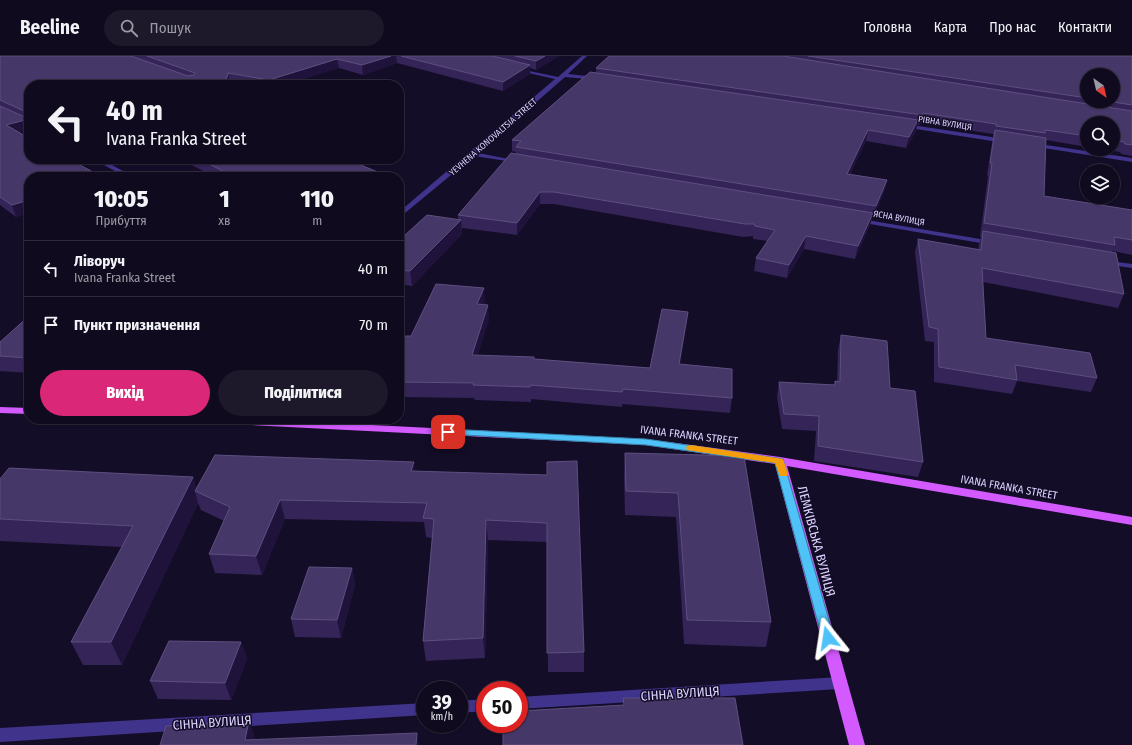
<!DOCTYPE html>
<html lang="uk">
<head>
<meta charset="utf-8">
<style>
  body { margin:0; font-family:"Fira Sans Condensed",sans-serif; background:#1d182a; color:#f1f3f6; height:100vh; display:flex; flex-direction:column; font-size:15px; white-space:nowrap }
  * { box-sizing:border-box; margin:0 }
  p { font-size:13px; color:#9b9aa4 }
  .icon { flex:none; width:22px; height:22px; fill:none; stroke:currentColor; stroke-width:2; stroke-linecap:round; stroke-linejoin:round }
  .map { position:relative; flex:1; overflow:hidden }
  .panel { position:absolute; left:24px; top:116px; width:380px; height:252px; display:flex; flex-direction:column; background:#0f0a1d; border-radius:16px; box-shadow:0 1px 3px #0004,0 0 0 1px #2f2b3b }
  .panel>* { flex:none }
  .guide { position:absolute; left:24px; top:24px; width:380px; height:84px; border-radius:16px; box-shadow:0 1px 3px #0004,0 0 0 1px #2f2b3b; background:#0f0a1d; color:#f1f3f6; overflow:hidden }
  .needle { width:26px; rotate:146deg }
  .fabs { position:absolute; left:1080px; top:12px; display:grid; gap:8px }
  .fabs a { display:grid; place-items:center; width:40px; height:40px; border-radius:50%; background:#0f0a1d; box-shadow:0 1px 3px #0004,0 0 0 1px #2f2b3b; font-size:20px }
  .speed { position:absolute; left:416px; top:625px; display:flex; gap:8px; font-size:20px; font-weight:700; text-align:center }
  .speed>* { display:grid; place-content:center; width:52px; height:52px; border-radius:50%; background:#0f0a1d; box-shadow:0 1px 3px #0004,0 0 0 1px #2f2b3b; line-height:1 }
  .speed small { font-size:10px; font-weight:400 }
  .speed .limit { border:6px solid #d22; background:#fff; color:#111 }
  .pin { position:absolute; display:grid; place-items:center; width:34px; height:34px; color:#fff; margin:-17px; border-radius:8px; box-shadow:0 2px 6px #0006 }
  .me { position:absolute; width:44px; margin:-22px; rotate:345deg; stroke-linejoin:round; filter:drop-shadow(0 0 3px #0008) }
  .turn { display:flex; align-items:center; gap:14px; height:84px; padding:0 16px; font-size:18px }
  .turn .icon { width:52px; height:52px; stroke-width:2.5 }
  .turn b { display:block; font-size:28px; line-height:34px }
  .eta { display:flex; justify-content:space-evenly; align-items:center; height:68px; text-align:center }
  .eta b { font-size:24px; font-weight:800; line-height:28px }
  .action { display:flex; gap:8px; margin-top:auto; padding:8px 16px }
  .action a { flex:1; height:46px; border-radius:24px; background:#db2777; color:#fff; font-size:16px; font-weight:800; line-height:46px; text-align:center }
  .action a+a { background:#1d182a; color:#f1f3f6 }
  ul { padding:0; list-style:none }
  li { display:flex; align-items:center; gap:12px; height:56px; padding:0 16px; border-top:1px solid #2f2b3b }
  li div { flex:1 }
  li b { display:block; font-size:15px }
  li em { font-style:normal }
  header { display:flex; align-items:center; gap:24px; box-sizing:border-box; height:56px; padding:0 20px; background:#0f0a1d; border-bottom:1px solid #2f2b3b }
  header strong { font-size:19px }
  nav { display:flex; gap:22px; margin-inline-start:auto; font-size:14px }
  .search { width:280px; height:36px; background:#1d182a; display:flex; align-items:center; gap:10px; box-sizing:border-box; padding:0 14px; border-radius:22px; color:#9b9aa4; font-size:15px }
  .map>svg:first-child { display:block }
</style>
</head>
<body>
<header>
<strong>Beeline</strong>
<div class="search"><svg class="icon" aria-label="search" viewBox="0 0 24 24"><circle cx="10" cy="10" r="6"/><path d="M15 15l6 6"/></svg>Пошук</div>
<nav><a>Головна</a><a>Карта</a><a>Про нас</a><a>Контакти</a></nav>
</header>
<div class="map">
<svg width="1132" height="689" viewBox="0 0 1132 689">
  <rect width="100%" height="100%" fill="#140d27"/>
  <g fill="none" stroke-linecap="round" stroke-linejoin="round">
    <g fill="#3f338b" fill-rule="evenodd">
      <path d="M582,0H587L568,18L596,21L599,23L598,24L565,21L478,97L519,105V107L474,100L399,162V156L555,23L515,14V12L558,21Z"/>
      <path d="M905,68L1005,83L1008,85L1005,87L903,71V69Z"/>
      <path d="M1033,87L1132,102V106L1031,90L1030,89Z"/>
      <path d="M93,103H101L134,121H126Z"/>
      <path d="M855,162L992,185L996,187L992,189L858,166L854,164Z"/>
      <path d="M1103,204L1132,208V212L1103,208Z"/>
      <path d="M840,621L845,623L847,627L845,631L840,633L519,653V641Z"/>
      <path d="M485,643V655L459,657V645Z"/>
      <path d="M425,647V659L0,686V672Z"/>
    </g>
    <g fill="#d25aff" fill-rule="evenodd">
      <path d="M0,351L29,352V358L0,357Z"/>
      <path d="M184,363H253L646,383L780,401L1132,461V469L787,410L865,689H849L775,408L646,389L189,366Z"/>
    </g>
  </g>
  <g fill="#342457" fill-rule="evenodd">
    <path d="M0,0H559L536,14L530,12V18L503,35L397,7L363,19L339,12L283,29H246L230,27L229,29H29V74L20,76L29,121V156L16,161L0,149Z"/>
    <path d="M609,0H1132V100L1121,98L1120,96L1102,93H1113V67H1087V91L1046,84L1044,140L1132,154V199L1113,195L1112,196L1124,238L1118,252L983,226L986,282L1097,322L1091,336L1017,325L1012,338L934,326V286L925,285L915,196L918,183L978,194L979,188L981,181H980L988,120L987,119L992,87L994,80H993V78L921,67L919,69L917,68L916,75L906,92L866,85L850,118L887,124L884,136L873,162H872L870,169L855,203L804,193L787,222L754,215L756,202L767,185L753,183V180L743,181L554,148H540L517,179L462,172V178L412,230L399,228V181L458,164V159L516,97V96L512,95V84L596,17V12ZM1087,19L1113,45H1087Z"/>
    <path d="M180,103H346L390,121H215Z"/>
    <path d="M485,246L484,248L489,263L477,300L534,303L650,312L688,256L686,270L680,308L732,342L730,357L622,348V351L531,343V346L475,344L474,342L399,341V280H411Z"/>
    <path d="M29,260V317L0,315V286Z"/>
    <path d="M841,279L890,332L923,406L918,421L814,405L816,375L782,373L777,341L779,326L834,329L835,325H837L838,294Z"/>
    <path d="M625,397L744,400L771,566L766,591L684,588L676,461L625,459L624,421Z"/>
    <path d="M415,415L547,419L584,596V616H548L547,486L488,484L485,602L426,605L423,585L432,482L426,481L424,466L285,463L262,519L215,517L209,498L224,465L201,454L198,447L122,609H83L71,586L122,491L0,485V423L193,421L196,432Z"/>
    <path d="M352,512L355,529L341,582L295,581L291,563Z"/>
    <path d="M241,586L247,603L231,644L158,643L150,625Z"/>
  </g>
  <g fill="#1f133c">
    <path d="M391,0H396L397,7L363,19L362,9Z"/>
    <path d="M545,0H559L536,14V5Z"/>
    <path d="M337,3L339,12L283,29H270L269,24Z"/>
    <path d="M530,9V18L503,35V26Z"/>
    <path d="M228,17L230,27L229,29H225Z"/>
    <path d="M923,57L921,67L919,69L922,59Z"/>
    <path d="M29,63V74L10,79L6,69Z"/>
    <path d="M918,64L916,75L906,92L909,81Z"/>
    <path d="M868,74L866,85L844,129L847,118Z"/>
    <path d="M887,124L884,136L873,162L876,150Z"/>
    <path d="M540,136V148L517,179V167Z"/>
    <path d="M29,144V156L16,161L12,149Z"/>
    <path d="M873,157L870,169L855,203L858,190Z"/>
    <path d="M461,164L462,178L412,230L410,215Z"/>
    <path d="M806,180L804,193L787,222L789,209Z"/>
    <path d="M484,232L485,246L478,262L477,248Z"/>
    <path d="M488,249L489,263L473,314L472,299Z"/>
    <path d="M688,256L686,270L677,323L679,308Z"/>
    <path d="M414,406L416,425L411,415Z"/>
    <path d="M193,421L198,437L195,435L198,447L122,609L111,586Z"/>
    <path d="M280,444L285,463L262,519L256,500Z"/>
    <path d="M486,464L488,484L485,602L483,582Z"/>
    <path d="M352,512L355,529L341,582L337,564Z"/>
    <path d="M241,586L247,603L231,644L225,627Z"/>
    <path d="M249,665L257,687L245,684Z"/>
    <path d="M417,677L419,689H416Z"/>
  </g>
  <g fill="#463769" stroke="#5e4f80">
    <path d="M0,0H131L188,20L194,19L195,17L147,0H391L362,9L337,3L269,24L228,17L225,29H29V63L6,69L29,82V103H69L102,121H29V144L12,149L0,141V50L27,62L26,56L0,44Z"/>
    <path d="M401,0H493L530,9L503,26Z"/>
    <path d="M515,0H545L536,5Z"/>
    <path d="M609,0H783L1132,55V89L1125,88L1124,86L1113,84V67H1087V80L1045,74V77L996,70V68L923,57L922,59L596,12Z"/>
    <path d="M808,0H1132V49L1107,45H1113V19H1087V42Z"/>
    <path d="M590,16L918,64L909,81L868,74L847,118L887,124L876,150L516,91L521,85L512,84Z"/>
    <path d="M995,74L1046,82L1044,140L1132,154V184L1114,181L1115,189L984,167L992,107H990Z"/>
    <path d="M511,97L873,157L858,190L806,180L789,209L756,202L775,174L755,170L754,168H745L554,136H540L517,167L458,159Z"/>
    <path d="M199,103H346L390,121H235Z"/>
    <path d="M427,159L461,164L410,215L399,214V181L402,178L404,180Z"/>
    <path d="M983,175L1116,197L1124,238L982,212L986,282L1090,297L1097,322L1015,309L1017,324L939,311L938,273L929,271L918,183L981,194Z"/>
    <path d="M436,228L484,232L477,248L488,249L472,299L534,301V303L650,312L662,253L688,256L679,308L732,313V342L623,333L622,336L530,329V331L473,329L474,327L399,326V280H411Z"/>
    <path d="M29,260V302L0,300V286Z"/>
    <path d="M841,279L887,285L890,332L915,335L923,406L818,390L819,360L784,358L779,326L835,329V325L840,326Z"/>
    <path d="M625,397L744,400L771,566L687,564L678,437L626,435Z"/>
    <path d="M215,399L414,406L411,415L547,419V406L577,405L584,596L547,597V467L486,464L483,582L423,585L434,463L423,462L427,447L280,444L256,500L209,498L230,451L195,435Z"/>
    <path d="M9,412L193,421L111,586H71L133,470L0,463V423Z"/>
    <path d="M309,511L352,512L337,564L291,563Z"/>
    <path d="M169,585L241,586L225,627L150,625Z"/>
    <path d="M623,642H735L743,689H503V668H519V655L624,649Z"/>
    <path d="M249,665L245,684L417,677L416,689H160L166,670Z"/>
  </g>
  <path fill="#4fc3f7" stroke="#337fa1" d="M448,373L646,383L783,403L834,582L832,586L828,587L824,586L822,582L775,407L646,389L445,378L443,376Z"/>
  <path fill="#f59e0b" d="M691,389L783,403L788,418L787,420H780L775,407L687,394L686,392L687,390Z"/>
  <g text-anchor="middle" stroke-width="3" stroke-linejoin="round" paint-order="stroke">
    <g font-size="9" fill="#ddd3ff" stroke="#140d27">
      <text transform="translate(945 67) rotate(9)" y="3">РІВНА ВУЛИЦЯ</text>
      <text transform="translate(493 81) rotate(-41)" y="3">YEVHENA KONOVALTSIA STREET</text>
      <text transform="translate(899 162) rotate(10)" y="3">ЯСНА ВУЛИЦЯ</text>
    </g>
    <g font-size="11" fill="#ddd3ff" stroke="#140d27">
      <text transform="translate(689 379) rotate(7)" y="4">IVANA FRANKA STREET</text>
      <text transform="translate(1009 431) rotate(10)" y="4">IVANA FRANKA STREET</text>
    </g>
    <g font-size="13" fill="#ddd3ff" stroke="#140d27">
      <text transform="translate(817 485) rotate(75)" y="5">ЛЕМКІВСЬКА ВУЛИЦЯ</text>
      <text transform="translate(680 637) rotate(-4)" y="5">СІННА ВУЛИЦЯ</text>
      <text transform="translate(212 666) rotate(-4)" y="5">СІННА ВУЛИЦЯ</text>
    </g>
  </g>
</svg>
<div class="fabs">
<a><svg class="needle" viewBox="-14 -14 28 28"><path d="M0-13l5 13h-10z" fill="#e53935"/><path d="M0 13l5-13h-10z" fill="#9b9aa4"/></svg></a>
<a><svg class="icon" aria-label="search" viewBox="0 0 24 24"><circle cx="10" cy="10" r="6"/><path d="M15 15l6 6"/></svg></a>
<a><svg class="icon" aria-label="layers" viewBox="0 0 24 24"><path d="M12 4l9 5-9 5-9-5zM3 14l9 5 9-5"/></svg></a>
</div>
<div class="speed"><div>39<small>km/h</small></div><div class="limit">50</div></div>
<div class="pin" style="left:448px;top:376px;background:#d93025"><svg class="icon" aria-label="arrive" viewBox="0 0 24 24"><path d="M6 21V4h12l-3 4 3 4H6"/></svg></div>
<svg class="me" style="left:828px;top:582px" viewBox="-20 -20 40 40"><path d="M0-17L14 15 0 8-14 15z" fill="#4fc3f7" stroke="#fff" stroke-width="4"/></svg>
<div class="guide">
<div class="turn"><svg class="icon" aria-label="left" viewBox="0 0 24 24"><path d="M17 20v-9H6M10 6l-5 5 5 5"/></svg><div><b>40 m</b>Ivana Franka Street</div></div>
</div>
<section class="panel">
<div class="eta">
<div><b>10:05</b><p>Прибуття</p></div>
<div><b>1</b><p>хв</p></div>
<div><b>110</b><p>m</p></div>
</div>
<ul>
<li><svg class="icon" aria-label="left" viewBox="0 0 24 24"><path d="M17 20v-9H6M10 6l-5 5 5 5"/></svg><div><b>Ліворуч</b><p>Ivana Franka Street</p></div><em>40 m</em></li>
<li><svg class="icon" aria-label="arrive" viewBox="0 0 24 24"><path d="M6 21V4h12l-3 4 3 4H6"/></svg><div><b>Пункт призначення</b></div><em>70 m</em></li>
</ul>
<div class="action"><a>Вихід</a><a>Поділитися</a></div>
</section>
</div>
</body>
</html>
